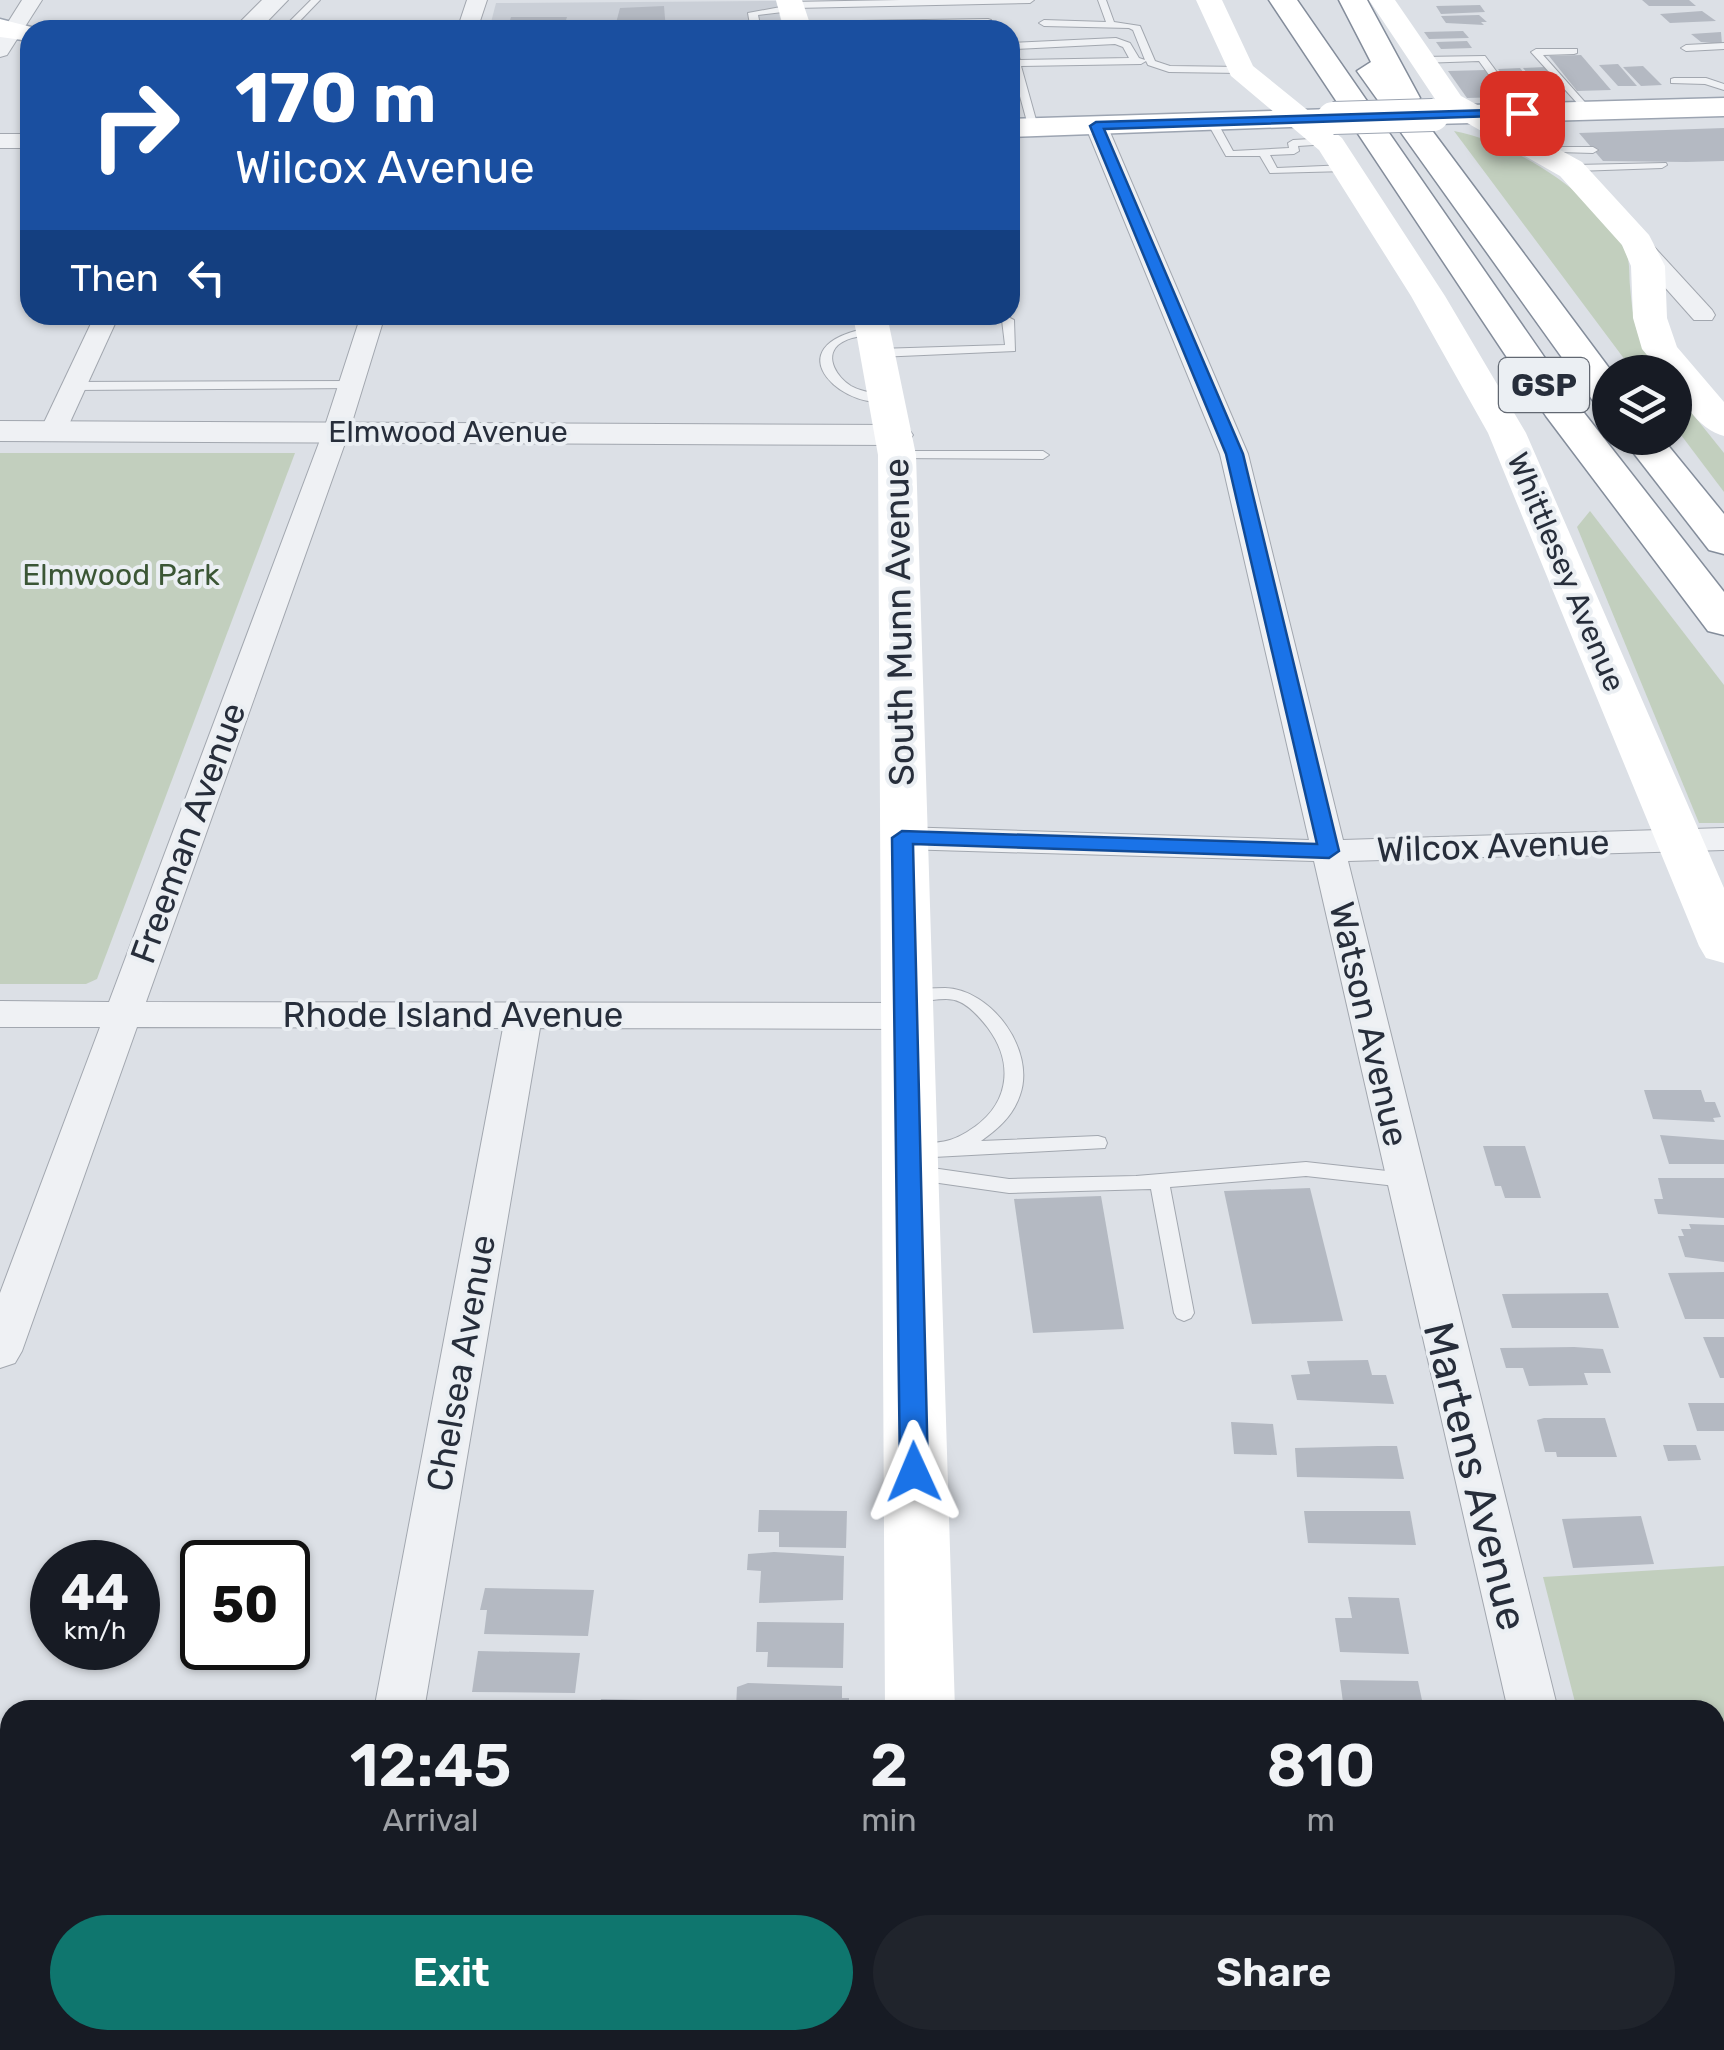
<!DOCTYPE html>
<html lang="en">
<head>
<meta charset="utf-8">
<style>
  body { margin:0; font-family:Rubik,sans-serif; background:#20242c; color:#f1f3f6; height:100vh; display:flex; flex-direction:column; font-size:38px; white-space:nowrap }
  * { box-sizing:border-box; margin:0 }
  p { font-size:32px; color:#9ea1a6 }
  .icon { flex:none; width:55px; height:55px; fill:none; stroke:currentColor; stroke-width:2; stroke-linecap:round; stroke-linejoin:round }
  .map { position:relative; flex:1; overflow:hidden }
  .drawer { position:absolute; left:0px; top:1700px; width:1725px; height:350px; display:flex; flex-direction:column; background:#171b24; border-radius:30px 30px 0 0; box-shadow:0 2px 8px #0004 }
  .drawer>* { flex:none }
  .hud { position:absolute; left:20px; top:20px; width:1000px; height:305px; border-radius:30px; box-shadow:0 2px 8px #0004; background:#1a4fa0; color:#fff; overflow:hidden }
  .tools { position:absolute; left:1592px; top:355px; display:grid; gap:20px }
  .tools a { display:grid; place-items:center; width:100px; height:100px; border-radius:50%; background:#171b24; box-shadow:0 2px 8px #0004; font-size:50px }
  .speed { position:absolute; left:30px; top:1540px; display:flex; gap:20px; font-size:50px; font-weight:700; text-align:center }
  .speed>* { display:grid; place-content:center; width:130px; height:130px; border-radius:50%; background:#171b24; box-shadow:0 2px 8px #0004; line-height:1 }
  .speed small { font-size:25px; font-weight:400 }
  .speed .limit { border:5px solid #111; border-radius:15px; background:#fff; color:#111 }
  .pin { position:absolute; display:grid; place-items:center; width:85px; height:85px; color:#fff; margin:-42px; border-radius:20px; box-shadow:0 5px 15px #0006 }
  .me { position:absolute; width:110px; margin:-55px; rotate:359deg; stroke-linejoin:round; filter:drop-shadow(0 0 8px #0008) }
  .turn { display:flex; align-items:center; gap:35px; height:210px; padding:0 50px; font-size:45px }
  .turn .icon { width:130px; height:130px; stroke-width:2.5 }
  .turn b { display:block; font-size:70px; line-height:85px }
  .then { display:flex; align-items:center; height:95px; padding:0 50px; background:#0003; gap:20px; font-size:38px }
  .eta { display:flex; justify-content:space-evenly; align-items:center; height:170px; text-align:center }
  .eta b { font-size:60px; font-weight:600; line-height:70px }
  .action { display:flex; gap:20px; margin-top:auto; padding:20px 50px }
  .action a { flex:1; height:115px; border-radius:60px; background:#0f766e; color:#fff; font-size:40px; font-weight:600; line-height:115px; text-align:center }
  .action a+a { background:#20242c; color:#f1f3f6 }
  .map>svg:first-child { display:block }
</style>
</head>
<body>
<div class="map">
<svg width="1724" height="2050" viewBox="0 0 1724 2050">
  <rect width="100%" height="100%" fill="#dce0e6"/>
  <path fill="#cacfd7" d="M776,1L783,30H489L496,3Z"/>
  <g fill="#c2cfbe">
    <path d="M1454,131C1513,142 1603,197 1627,255C1630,264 1629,277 1630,286C1633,322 1637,344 1660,372H1634Z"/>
    <path d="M1675,392L1724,453V492L1675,427Z"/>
    <path d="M0,453H295L97,979L86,984H0Z"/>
    <path d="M1590,511L1724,685V823H1699L1577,527Z"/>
    <path d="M1724,1566V2050H1666L1663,2040H1715V1710H1577L1543,1577Z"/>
  </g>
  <g fill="#b4b9c2">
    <path d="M1642,0H1689L1696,6H1649Z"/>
    <path d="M1480,5L1485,12L1441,14L1436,6Z"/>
    <path d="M664,6L666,30H625L616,23L620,8Z"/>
    <path d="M1702,11L1716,21L1670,23L1660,14Z"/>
    <path d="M1479,15L1487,22H1481L1484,25L1446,23L1441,16Z"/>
    <path d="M511,17H567L563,30H507Z"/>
    <path d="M1463,31L1469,38L1429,39L1424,32Z"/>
    <path d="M1721,32L1722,44L1701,42L1691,34Z"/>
    <path d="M1467,41L1472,48L1441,49L1436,42Z"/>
    <path d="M1581,55L1611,90L1577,91L1549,56Z"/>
    <path d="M1618,64L1637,86H1618L1599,65Z"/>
    <path d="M1643,66L1662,85L1641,86L1623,67Z"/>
    <path d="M1545,67L1559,86L1540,89L1523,68Z"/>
    <path d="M1520,68L1535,87L1532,89L1513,88L1498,69Z"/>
    <path d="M1486,70L1505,97L1467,98L1448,71Z"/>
    <path d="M1724,128V161L1686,162L1603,161L1579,133Z"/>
    <path d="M1644,1090H1701L1705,1102H1715L1721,1117L1713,1118L1715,1122L1653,1119Z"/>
    <path d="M1660,1135L1724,1140V1164H1669Z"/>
    <path d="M1483,1146H1525L1541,1198H1505L1501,1186H1495Z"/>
    <path d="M1658,1178H1724V1218L1658,1214L1654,1199H1663Z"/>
    <path d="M1310,1188L1343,1321L1252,1324L1224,1191Z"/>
    <path d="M1101,1196L1124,1329L1033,1333L1014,1199Z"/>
    <path d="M1689,1224L1724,1225V1262L1685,1257L1678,1236H1684L1681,1229H1691Z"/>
    <path d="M1724,1272V1319H1685L1668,1273Z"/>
    <path d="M1608,1293L1619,1328H1512L1502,1294Z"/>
    <path d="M1703,1337H1724V1378H1720Z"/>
    <path d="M1574,1347L1603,1349L1611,1373H1584L1588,1385L1529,1386L1523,1368H1506L1500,1348Z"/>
    <path d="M1368,1360L1372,1375H1386L1394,1404L1297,1400L1291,1375L1310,1374L1307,1361Z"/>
    <path d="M1688,1403H1724V1431H1697Z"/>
    <path d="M1544,1418H1605L1617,1457H1557L1556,1452H1545L1537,1420Z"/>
    <path d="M1231,1422L1273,1424L1277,1455L1234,1454Z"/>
    <path d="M1663,1445H1696L1701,1460L1668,1461Z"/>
    <path d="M1378,1446H1397L1404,1479L1297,1477L1295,1448Z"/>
    <path d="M759,1510L847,1511L846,1548L779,1547V1532H758Z"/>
    <path d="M1304,1511H1410L1416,1545L1308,1543Z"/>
    <path d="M1641,1516L1654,1564L1573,1568L1562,1519Z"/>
    <path d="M774,1552L844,1556L843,1600L759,1603L761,1571L747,1570L748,1554Z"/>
    <path d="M485,1588L594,1590L588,1636L484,1634L487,1610H480Z"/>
    <path d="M1348,1597L1399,1598L1409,1654L1340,1652L1335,1618H1352Z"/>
    <path d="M757,1622L844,1623L843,1668L767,1667L768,1652H756Z"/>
    <path d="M478,1651L580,1653L575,1693L472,1692Z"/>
    <path d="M1340,1680L1418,1681L1424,1710H1344Z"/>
    <path d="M748,1683L842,1686V1698H849V1710L736,1708L737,1687Z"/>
    <path d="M601,1699L644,1700L643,1710H599Z"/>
    <path d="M0,1855H10L7,1904H0Z"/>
    <path d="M228,2040H276L274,2050H226Z"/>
    <path d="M703,2040H821V2050H702Z"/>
    <path d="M1009,2040H1086L1088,2050H1010Z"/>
    <path d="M94,2042H216L214,2050H92Z"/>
  </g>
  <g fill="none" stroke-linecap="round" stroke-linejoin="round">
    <g stroke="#a2a7af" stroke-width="2">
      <g id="service">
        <path d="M311,0H320L291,30H281Z"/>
        <path d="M900,0H1034L1030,3L795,8L791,11L758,15L761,30H751L748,13L786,6L790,2Z"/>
        <path d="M1098,0H1106L1114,22L1140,26L1155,61L1170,66L1241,67L1246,70L1241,73L1169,72L1148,65L1146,61L1141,64L1021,66L1038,127L1029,129L1010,60V43L1116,38L1130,43L1139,58L1145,60L1133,30L1129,28L1044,26L1039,23L1044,20L1106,22ZM1115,44L1123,47L1129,58L1020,60L1016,49Z"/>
        <path d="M988,19L991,20V24L797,28L792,25L797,22Z"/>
        <path d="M1724,43V49L1686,51L1681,48L1686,45Z"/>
        <path d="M1577,49V53L1574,54L1543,55L1591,109L1592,111L1587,114L1531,52L1536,49Z"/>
        <path d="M1485,56L1527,113L1526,115H1518L1479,61L1421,63L1416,60L1421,57Z"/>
        <path d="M1674,78H1706L1724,84V90L1705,84L1671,83V79Z"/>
        <path d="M1208,120H1216L1233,151L1289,148L1288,143L1293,140L1329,138L1334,141L1329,144L1298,146L1299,151L1294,154L1270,155L1277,168L1347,165L1352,168L1347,171L1270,173L1260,156H1226L1207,122Z"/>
        <path d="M1562,147H1593L1598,150L1593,153L1558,152L1557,150Z"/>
        <path d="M1666,163L1667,165L1662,168L1576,171L1571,168L1576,165Z"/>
        <path d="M610,315L604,318L372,321L366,318L370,315Z"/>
        <path d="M1008,317L1014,320L1015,351L878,357L872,353L878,349L1005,345L1002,320Z"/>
        <path d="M874,327L878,329V333C865,336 849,336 838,345C824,358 838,378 851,386C863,393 878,393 891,395L893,398C854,419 762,345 874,327Z"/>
        <path d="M351,381L357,385L355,388L74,390L68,386L74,382Z"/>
        <path d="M897,451H1043L1049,455L1043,459L892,458V452Z"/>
        <path d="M945,988C991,989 1036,1050 1020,1095C1013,1116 998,1129 981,1141L1098,1136L1105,1138L1107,1143L1105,1148L915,1158L908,1156L906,1151L908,1146C933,1140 942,1147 967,1132C1008,1108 1016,1066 988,1028C981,1019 971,1007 960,1002C942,993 916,1009 901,995L910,989Z"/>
        <path d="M1306,1162L1405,1173L1412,1175L1414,1180L1412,1185L1405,1187L1306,1176L1170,1187L1194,1313L1191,1318L1184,1321L1177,1318L1174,1313L1151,1189L1009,1193L918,1180L911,1178L909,1173L911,1168L918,1166L1009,1179L1136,1176Z"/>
      </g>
    </g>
    <g stroke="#a2a7af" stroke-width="2">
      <g id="minor">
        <path d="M22,0H42L7,55L0,57V35Z"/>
        <path d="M467,0H487L477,30H457Z"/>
        <path d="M1096,119L1107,125L1248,454L1343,840L1724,828V850L1348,861L1558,1710H1508L1314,861L902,849L890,846L885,838L890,830L902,827L1309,840L1220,454L1085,125Z"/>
        <rect x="0" y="134" width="30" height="14"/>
        <path d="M1637,235L1645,237L1712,310L1715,315L1712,320H1694L1629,247V237Z"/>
        <path d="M95,315H119L66,431L63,437H43L40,431Z"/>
        <path d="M361,315H385L349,432L146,1002L907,1003L920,1007L926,1016L920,1025L907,1029L540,1028L424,1710H374L503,1028L137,1027L22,1351L15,1363L0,1368V1293L100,1027H0V1001L109,1002L323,432Z"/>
        <path d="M311,2040H367L366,2050H310Z"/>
        <path d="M1585,2040H1641L1644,2050H1588Z"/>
      </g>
    </g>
    <g stroke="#a2a7af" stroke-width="2">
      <g id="tertiary">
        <path d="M262,0H288L259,30H232Z"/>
        <path d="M0,421L896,425L908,428L913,435L908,442L896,445L0,441Z"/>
      </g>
    </g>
    <g stroke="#9ca4b1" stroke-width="3">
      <g id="primary">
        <path d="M0,19L43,30H30V41L0,37Z"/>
        <path d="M1724,98V116L1433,124L1417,115L1433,106Z"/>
        <path d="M1333,109L1349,118L1344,125L1010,137V119Z"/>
      </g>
    </g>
    <g stroke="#848d9b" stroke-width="3">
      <g id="motorway">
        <path d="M1269,0H1297L1574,400L1724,592V635L1708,631L1546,416Z"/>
        <path d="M1339,0H1367L1420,98L1413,105L1612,372L1610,409L1596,405L1357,71L1371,62Z"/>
        <path d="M1622,438H1662L1724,514V554L1709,550Z"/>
      </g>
    </g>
    <use href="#service" fill="#eff1f4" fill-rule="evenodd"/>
    <use href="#minor" fill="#eff1f4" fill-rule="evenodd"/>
    <use href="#tertiary" fill="#eff1f4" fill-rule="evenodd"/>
    <g fill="#fff" fill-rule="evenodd">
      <path d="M776,0H802L812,30H784Z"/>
      <path d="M1196,0H1222L1253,66L1342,138L1445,296L1526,433L1724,888V963L1706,958L1699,946L1488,433L1411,296L1319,150L1231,76Z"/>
      <path d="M1369,0H1395L1461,96L1582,162L1649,235L1665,266L1667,318L1677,347L1724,402V436C1699,430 1675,397 1675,372H1661L1642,349L1633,318L1631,266L1622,245L1560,176L1441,108Z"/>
      <path d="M853,315H887L916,455L955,1710H885L878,455Z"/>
      <rect x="889" y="2040" width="78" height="10"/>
    </g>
    <use href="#primary" fill="#fff" fill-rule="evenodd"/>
    <use href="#motorway" fill="#fff" fill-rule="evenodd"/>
    <g stroke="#9ca4b1" stroke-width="34" stroke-linecap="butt">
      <path id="primary-bridge" d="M1333,118L1433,115"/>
    </g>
    <use href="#primary-bridge" stroke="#fff" stroke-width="32"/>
  </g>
  <path fill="#1a73e8" stroke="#114b97" stroke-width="2.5" d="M1522,109L1527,115L1104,129L1243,454L1339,851L1329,858L913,844L928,1472L924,1481H904L900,1472L892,838L902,831L1317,844L1226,454L1090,126L1096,122Z"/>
  <g text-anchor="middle" stroke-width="8" stroke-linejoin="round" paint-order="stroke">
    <g font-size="30" fill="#272e3b" stroke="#ebeff3">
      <text x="448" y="442">Elmwood Avenue</text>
      <text transform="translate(1566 572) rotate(67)" y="10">Whittlesey Avenue</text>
    </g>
    <g font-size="30" fill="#3b5635" stroke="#ebeff3">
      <text x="121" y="585">Elmwood Park</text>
    </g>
    <rect fill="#ebeff3" stroke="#626872" stroke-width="2.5" x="1499" y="358" width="90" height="54" rx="8"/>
    <g font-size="32" font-weight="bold" fill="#272e3b">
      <text x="1544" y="396">GSP</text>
    </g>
    <g font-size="35" fill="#272e3b" stroke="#ebeff3">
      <text transform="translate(899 622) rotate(-91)" y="12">South Munn Avenue</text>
      <text transform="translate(188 833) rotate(-70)" y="12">Freeman Avenue</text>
      <text transform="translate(1493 846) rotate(-2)" y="12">Wilcox Avenue</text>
      <text x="453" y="1027">Rhode Island Avenue</text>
      <text transform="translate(1369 1024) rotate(77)" y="12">Watson Avenue</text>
      <text transform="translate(461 1363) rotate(-80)" y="12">Chelsea Avenue</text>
    </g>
    <g font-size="42" fill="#272e3b" stroke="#ebeff3">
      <text transform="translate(1476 1476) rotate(76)" y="15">Martens Avenue</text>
    </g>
  </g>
</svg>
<div class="tools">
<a><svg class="icon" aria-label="layers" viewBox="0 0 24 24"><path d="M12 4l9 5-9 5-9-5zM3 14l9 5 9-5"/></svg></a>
</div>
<div class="speed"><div>44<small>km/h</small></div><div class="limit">50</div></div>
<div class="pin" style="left:1522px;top:113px;background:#d93025"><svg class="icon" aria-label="arrive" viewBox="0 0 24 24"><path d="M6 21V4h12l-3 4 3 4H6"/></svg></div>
<svg class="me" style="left:914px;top:1472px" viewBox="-20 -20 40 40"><path d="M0-17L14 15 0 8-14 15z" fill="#1a73e8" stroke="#fff" stroke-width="4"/></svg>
<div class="hud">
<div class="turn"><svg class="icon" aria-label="right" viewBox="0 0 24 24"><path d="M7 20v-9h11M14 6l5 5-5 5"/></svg><div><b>170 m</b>Wilcox Avenue</div></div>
<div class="then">Then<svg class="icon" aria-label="left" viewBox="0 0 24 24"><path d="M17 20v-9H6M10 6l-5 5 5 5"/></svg></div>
</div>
<section class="drawer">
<div class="eta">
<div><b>12:45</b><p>Arrival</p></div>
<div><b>2</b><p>min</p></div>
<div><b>810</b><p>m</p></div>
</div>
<div class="action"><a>Exit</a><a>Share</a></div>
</section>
</div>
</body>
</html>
